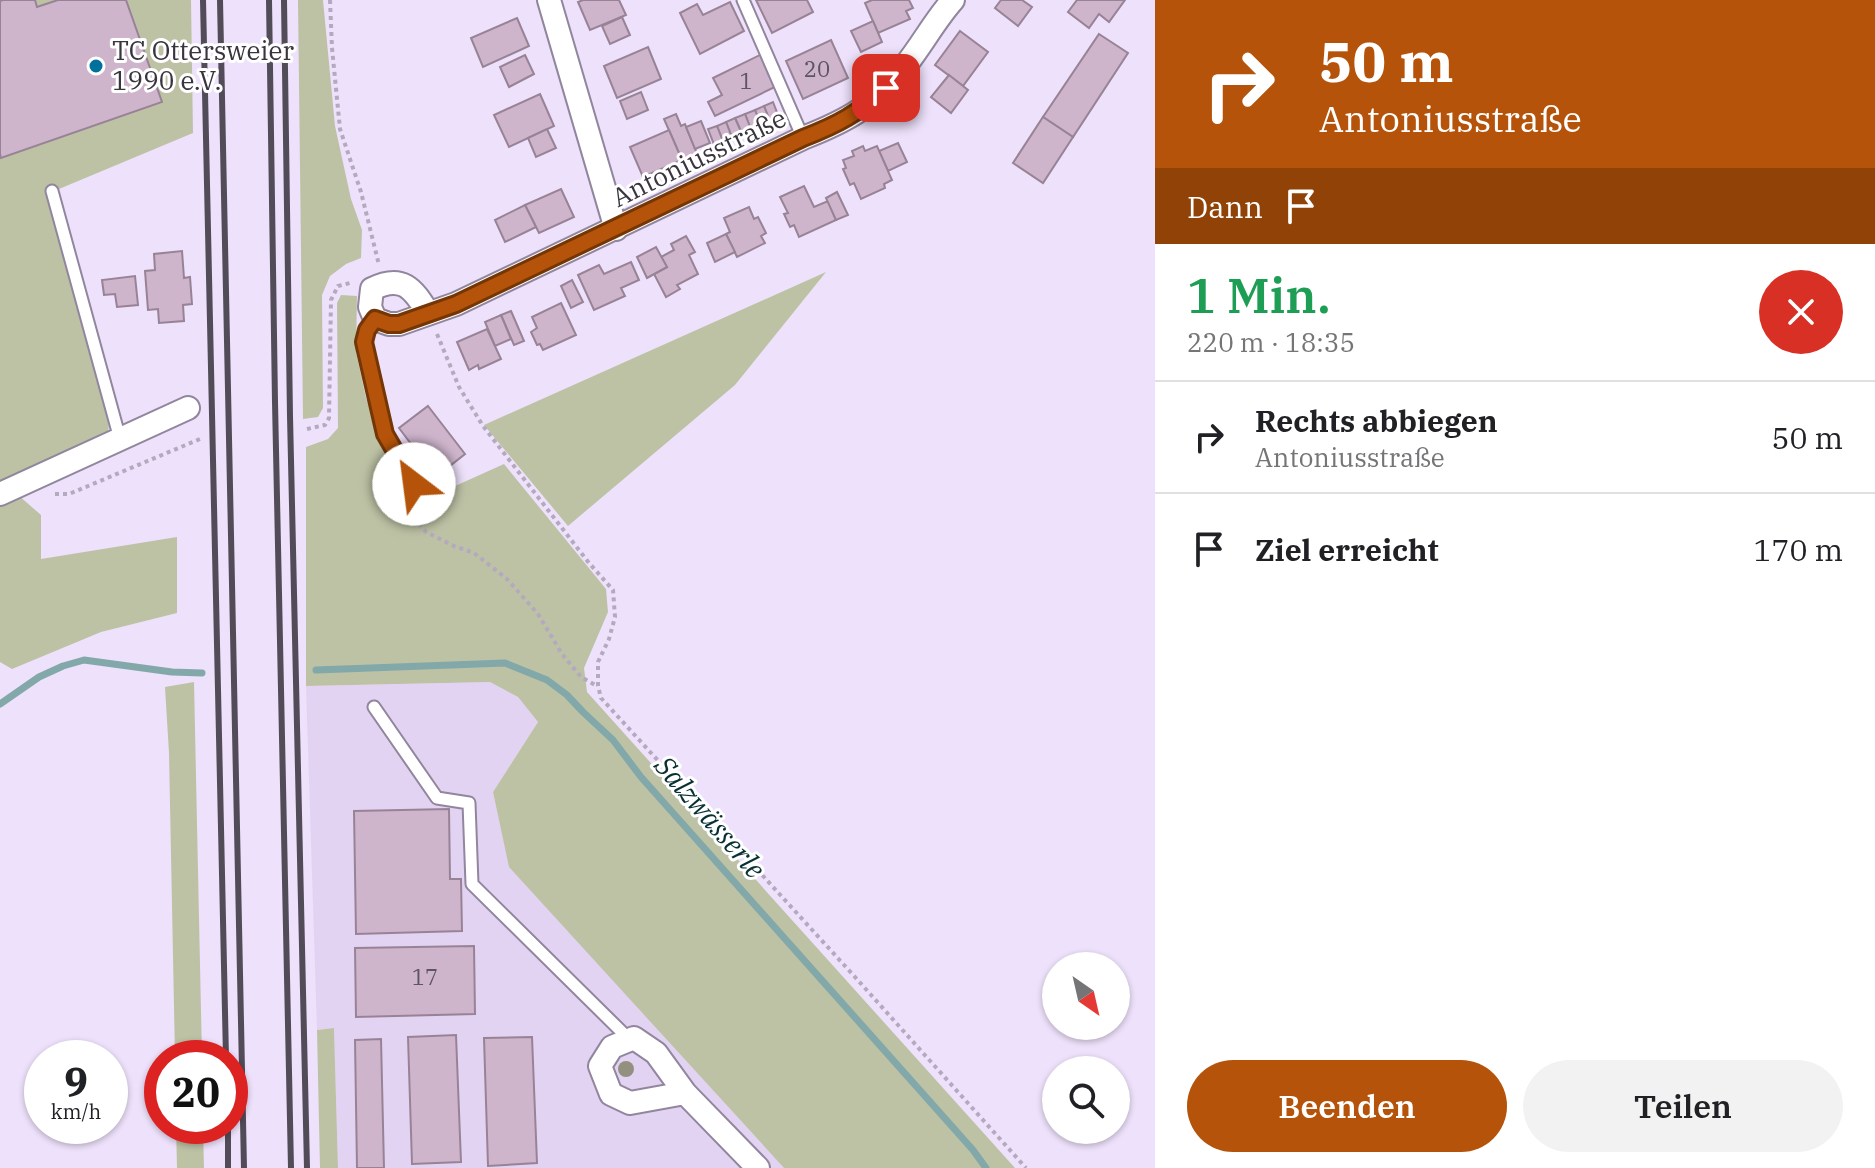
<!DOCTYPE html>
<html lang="de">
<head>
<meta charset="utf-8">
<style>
  body { margin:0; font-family:"IBM Plex Serif",serif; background:#f2f2f2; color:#202124; height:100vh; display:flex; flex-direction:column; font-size:30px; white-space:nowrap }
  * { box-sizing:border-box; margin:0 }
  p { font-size:26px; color:#757577 }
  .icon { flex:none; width:44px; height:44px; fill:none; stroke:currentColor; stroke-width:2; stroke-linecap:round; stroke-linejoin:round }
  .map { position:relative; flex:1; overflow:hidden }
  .drawer { display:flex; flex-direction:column; background:#fff; width:720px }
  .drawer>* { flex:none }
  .banner { background:#b45309; color:#fff; overflow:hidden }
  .needle { width:52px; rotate:146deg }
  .buttons { position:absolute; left:1042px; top:952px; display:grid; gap:16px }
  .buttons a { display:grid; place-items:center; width:88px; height:88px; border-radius:50%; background:#fff; box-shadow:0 2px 6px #0004; font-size:40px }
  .speed { position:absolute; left:24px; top:1040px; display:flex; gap:16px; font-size:40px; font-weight:700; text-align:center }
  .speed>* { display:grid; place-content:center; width:104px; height:104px; border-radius:50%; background:#fff; box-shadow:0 2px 6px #0004; line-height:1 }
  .speed small { font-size:20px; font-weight:400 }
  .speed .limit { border:12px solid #d22; background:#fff; color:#111 }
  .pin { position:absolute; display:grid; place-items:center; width:68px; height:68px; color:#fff; margin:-34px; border-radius:16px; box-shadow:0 4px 12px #0006 }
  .me { position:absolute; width:88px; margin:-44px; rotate:330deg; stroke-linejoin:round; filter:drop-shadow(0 0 6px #0008) }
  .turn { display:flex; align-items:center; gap:28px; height:168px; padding:0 32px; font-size:36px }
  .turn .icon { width:104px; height:104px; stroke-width:2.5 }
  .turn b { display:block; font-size:56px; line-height:68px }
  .then { display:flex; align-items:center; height:76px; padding:0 32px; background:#0003; gap:16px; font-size:30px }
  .round { display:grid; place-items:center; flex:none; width:84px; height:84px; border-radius:42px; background:#f2f2f2 }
  .summary { display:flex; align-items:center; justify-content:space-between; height:136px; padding:0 32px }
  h1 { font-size:48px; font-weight:600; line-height:60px; color:#1e9e55 }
  .button { display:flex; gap:16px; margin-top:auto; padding:16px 32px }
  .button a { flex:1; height:92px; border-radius:48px; background:#b45309; color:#fff; font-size:32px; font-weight:600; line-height:92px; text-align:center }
  .button a+a { background:#f2f2f2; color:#202124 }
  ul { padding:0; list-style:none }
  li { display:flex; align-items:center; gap:24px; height:112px; padding:0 32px; border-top:2px solid #e0e0e0 }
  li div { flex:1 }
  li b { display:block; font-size:30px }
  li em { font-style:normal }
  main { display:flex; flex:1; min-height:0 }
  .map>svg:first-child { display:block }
</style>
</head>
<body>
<main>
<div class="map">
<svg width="1155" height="1168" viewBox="0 0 1155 1168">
  <rect width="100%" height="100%" fill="#eee1fb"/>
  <path fill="#e3d3f3" d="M490,682L518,697L538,722L493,792L510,867L784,1168H338L334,1028L317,1030L306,686Z"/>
  <g fill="#bdc2a5">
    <path d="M0,0H191L193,133L47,194L109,420L108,438L0,487Z"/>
    <path d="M298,0H323L335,126L351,199L362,230L361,258L346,264L330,276L322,295L323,408L318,417L303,419Z"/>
    <path d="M826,272L735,385L568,526L484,425Z"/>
    <path d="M341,295L357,296L356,352L366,398L394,474L413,505L504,464L606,589L608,612L584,668L587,692L1015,1168H784L509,867L493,792L538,722L518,697L490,682L306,686V447L328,439L338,428L337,303Z"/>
    <path d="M18,495L41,515V559L177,537V613L101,632L12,669L0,662V503Z"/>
    <path d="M194,682L202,1058H175L169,753L165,687Z"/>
    <path d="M334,1028L338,1168H320L317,1030Z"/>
    <path d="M176,1126H203L204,1168H177Z"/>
  </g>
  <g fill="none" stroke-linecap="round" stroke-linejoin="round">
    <g stroke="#82a8aa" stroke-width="7">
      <path d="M316,670L505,663L547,680L567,695L583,712L613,740L641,777L973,1150L986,1168"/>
      <path d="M0,704L39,677L63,666L84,660L172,672L202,673"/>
    </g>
  </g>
  <g fill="#ceb5cc" stroke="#988396" stroke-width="2">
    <path d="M3,0H35L37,7L58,0H126L162,102L1,158L0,154V1Z"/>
    <path d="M583,0H619L626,15L590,30L578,2Z"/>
    <path d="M756,0H807L813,12L772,33Z"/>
    <path d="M872,0H909L913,8L906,11L910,19L878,33L865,3Z"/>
    <path d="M1001,0H1022L1032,7L1018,26L995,8Z"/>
    <path d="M1077,0H1125L1109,22L1099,14L1089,28L1068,12Z"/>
    <path d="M730,2L744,31L700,54L680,13L697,4L703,15Z"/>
    <path d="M622,17L630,35L610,44L602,26Z"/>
    <path d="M517,18L529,46L483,67L471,38Z"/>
    <path d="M873,21L882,42L861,52L851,31Z"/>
    <path d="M960,31L988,52L963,86L935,65Z"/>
    <path d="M1099,34L1128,53L1073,137L1043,117Z"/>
    <path d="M831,40L848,78L803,99L786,61Z"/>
    <path d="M648,47L661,79L617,98L604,66Z"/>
    <path d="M764,53L779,85L715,116L708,102L722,95L713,78Z"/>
    <path d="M525,55L534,74L509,87L500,67Z"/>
    <path d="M949,75L968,90L951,113L931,97Z"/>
    <path d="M641,92L648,110L627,119L620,101Z"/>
    <path d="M540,94L554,126L509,147L494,115Z"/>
    <path d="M773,102L780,120L771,124L764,106Z"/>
    <path d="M764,106L771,124L762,128L755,110Z"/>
    <path d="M755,110L762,128L752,132L745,114Z"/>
    <path d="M676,114L681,126L685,124L697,153L682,160L664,119Z"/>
    <path d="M745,114L752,132L743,136L735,118Z"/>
    <path d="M1043,117L1073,137L1043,183L1013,163Z"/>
    <path d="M735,118L743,136L733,140L726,122Z"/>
    <path d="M701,121L710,143L695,149L686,127Z"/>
    <path d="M726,122L733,140L724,144L717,126Z"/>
    <path d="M717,126L724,144L715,147L708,129Z"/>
    <path d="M547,129L556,148L536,157L528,138Z"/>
    <path d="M669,130L682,160L643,177L630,147Z"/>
    <path d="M898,143L907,162L888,171L879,151Z"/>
    <path d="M863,146L865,151L877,146L892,180L884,184L885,188L861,199L854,183L850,185L843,169L846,168L843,160L854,156L852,151Z"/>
    <path d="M804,186L814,207L828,201L836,220L799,237L794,225L790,227L784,214L788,213L780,197Z"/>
    <path d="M561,189L574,217L539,233L525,205Z"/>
    <path d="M837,192L848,215L836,220L826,198Z"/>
    <path d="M525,205L536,227L505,242L495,220Z"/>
    <path d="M749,207L754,219L758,217L766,233L761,236L765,243L737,257L726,234L730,232L724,218Z"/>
    <path d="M726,234L735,252L715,262L707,243Z"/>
    <path d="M686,236L695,252L689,255L698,274L677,285L680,289L666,297L654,274L667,267L661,257L674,250L671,244Z"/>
    <path d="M656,247L667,267L647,278L637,257Z"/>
    <path d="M182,251L184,278L190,277L192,304L183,305L184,321L159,323L158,309L148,310L145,271L155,270L154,254Z"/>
    <path d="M631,262L639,280L621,288L625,296L594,310L578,275L599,265L604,274Z"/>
    <path d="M135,276L138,305L117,307L115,294L104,295L102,280Z"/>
    <path d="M572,280L583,302L571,308L561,286Z"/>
    <path d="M561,303L576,335L543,350L540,344L537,345L531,332L537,328L532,317Z"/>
    <path d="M511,311L524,341L514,345L501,315Z"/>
    <path d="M501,315L511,339L495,346L485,322Z"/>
    <path d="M487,329L501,359L479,369L478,365L469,370L457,342Z"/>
    <path d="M428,406L465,454L436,477L399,428Z"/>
    <path d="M449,809L450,879H461L462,931L356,934L354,811Z"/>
    <path d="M474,946L475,1014L356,1017L355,948Z"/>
    <path d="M456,1035L461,1162L412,1164L408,1037Z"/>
    <path d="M532,1037L537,1163L488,1166L484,1038Z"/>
    <path d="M381,1039L384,1168H357L355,1040Z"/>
  </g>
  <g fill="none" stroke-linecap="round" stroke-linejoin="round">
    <g stroke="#91869d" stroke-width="15">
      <g id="lane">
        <path d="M743,0L803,138"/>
        <path d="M52,191L120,439"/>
        <path d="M375,319L367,330L364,342L385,434L414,484"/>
        <path d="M374,707L437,798L469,803L472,884L630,1040"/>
      </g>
    </g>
    <g stroke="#91869d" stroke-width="26">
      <g id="street">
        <path d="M549,0L616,229"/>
        <path d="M428,313C413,288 402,274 372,289L370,307L375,319L389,324H399L456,304L803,138C849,120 874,106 905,66C922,45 935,20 953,0"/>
        <path d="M0,494L188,408"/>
        <path d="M685,1093L630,1103L611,1094L600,1066L612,1047L634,1038L656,1053L685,1093L758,1168"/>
      </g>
    </g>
    <g stroke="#b4a9be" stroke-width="4" stroke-dasharray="4 4" stroke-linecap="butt">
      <path d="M330,0L332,48L340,129L361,192L379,265"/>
      <path d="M437,334L459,387L483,426L589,563L613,590L615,617L609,639L598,662V686L601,698L855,977L1026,1168"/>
      <path d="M307,429L325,425L329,418L331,300L338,286L350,283"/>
      <path d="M55,494H69L200,439"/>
      <path d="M402,497L404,505L426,532L454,546L474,553L507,579L538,614L562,654L581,677L597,686"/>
    </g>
    <use href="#lane" stroke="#fff" stroke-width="11"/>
    <use href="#street" stroke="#fff" stroke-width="22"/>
    <g stroke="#524c58" stroke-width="6">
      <path d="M203,0L226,1058"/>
      <path d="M220,0L244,1168"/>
      <path d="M269,0L275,402L291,1168"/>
      <path d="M284,0L290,416L307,1168"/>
      <path d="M228,1126V1168"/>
    </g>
  </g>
  <circle fill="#939080" cx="626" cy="1069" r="8"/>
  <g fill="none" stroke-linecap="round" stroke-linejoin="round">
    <g stroke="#753606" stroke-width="20">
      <path id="route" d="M414,484L385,434L364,342L367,330L375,319L389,324H399L456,304L803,138C839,124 857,114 886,88"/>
    </g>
    <use href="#route" stroke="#b45309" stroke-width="14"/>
  </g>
  <circle fill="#00719c" stroke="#fff" stroke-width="3" cx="96" cy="66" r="8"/>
  <g text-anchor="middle" stroke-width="6" stroke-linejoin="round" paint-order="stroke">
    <g font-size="22" fill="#5e5462">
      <text x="817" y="77">20</text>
      <text x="746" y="89">1</text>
      <text x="425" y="985">17</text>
    </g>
    <g font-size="26" fill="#39343e" stroke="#fff" text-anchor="start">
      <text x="112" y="60">TC Ottersweier<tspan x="112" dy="30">1990 e.V.</tspan></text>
    </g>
    <g font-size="26" fill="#39343e" stroke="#fff">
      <text transform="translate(699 158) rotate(-26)" y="9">Antoniusstraße</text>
    </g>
    <g font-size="28" font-style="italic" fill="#083032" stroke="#fff">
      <text transform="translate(710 817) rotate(49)" y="10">Salzwässerle</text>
    </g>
  </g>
</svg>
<div class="buttons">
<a><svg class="needle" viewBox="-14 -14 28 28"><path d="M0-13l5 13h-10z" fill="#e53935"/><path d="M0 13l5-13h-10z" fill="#757577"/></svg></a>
<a><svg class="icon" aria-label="search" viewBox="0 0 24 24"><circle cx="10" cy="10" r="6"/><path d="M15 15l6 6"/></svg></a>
</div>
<div class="speed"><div>9<small>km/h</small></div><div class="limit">20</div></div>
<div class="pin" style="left:886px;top:88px;background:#d93025"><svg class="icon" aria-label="arrive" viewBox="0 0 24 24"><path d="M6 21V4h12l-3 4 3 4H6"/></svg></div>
<svg class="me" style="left:414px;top:484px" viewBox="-20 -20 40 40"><circle r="19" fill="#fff"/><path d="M0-13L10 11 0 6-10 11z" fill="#b45309"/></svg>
</div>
<section class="drawer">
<div class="banner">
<div class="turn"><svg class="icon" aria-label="right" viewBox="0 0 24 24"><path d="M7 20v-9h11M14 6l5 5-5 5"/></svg><div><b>50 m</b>Antoniusstraße</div></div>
<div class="then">Dann<svg class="icon" aria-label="arrive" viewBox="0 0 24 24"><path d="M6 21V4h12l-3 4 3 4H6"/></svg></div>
</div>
<div class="summary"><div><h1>1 Min.</h1><p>220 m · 18:35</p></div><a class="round" style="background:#d93025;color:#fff"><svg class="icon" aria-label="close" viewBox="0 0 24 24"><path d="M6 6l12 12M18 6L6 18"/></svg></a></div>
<ul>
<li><svg class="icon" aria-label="right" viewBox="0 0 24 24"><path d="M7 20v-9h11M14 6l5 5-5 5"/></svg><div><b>Rechts abbiegen</b><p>Antoniusstraße</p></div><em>50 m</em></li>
<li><svg class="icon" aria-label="arrive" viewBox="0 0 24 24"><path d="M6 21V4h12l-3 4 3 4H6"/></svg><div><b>Ziel erreicht</b></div><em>170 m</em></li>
</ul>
<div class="button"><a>Beenden</a><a>Teilen</a></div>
</section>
</main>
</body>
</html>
